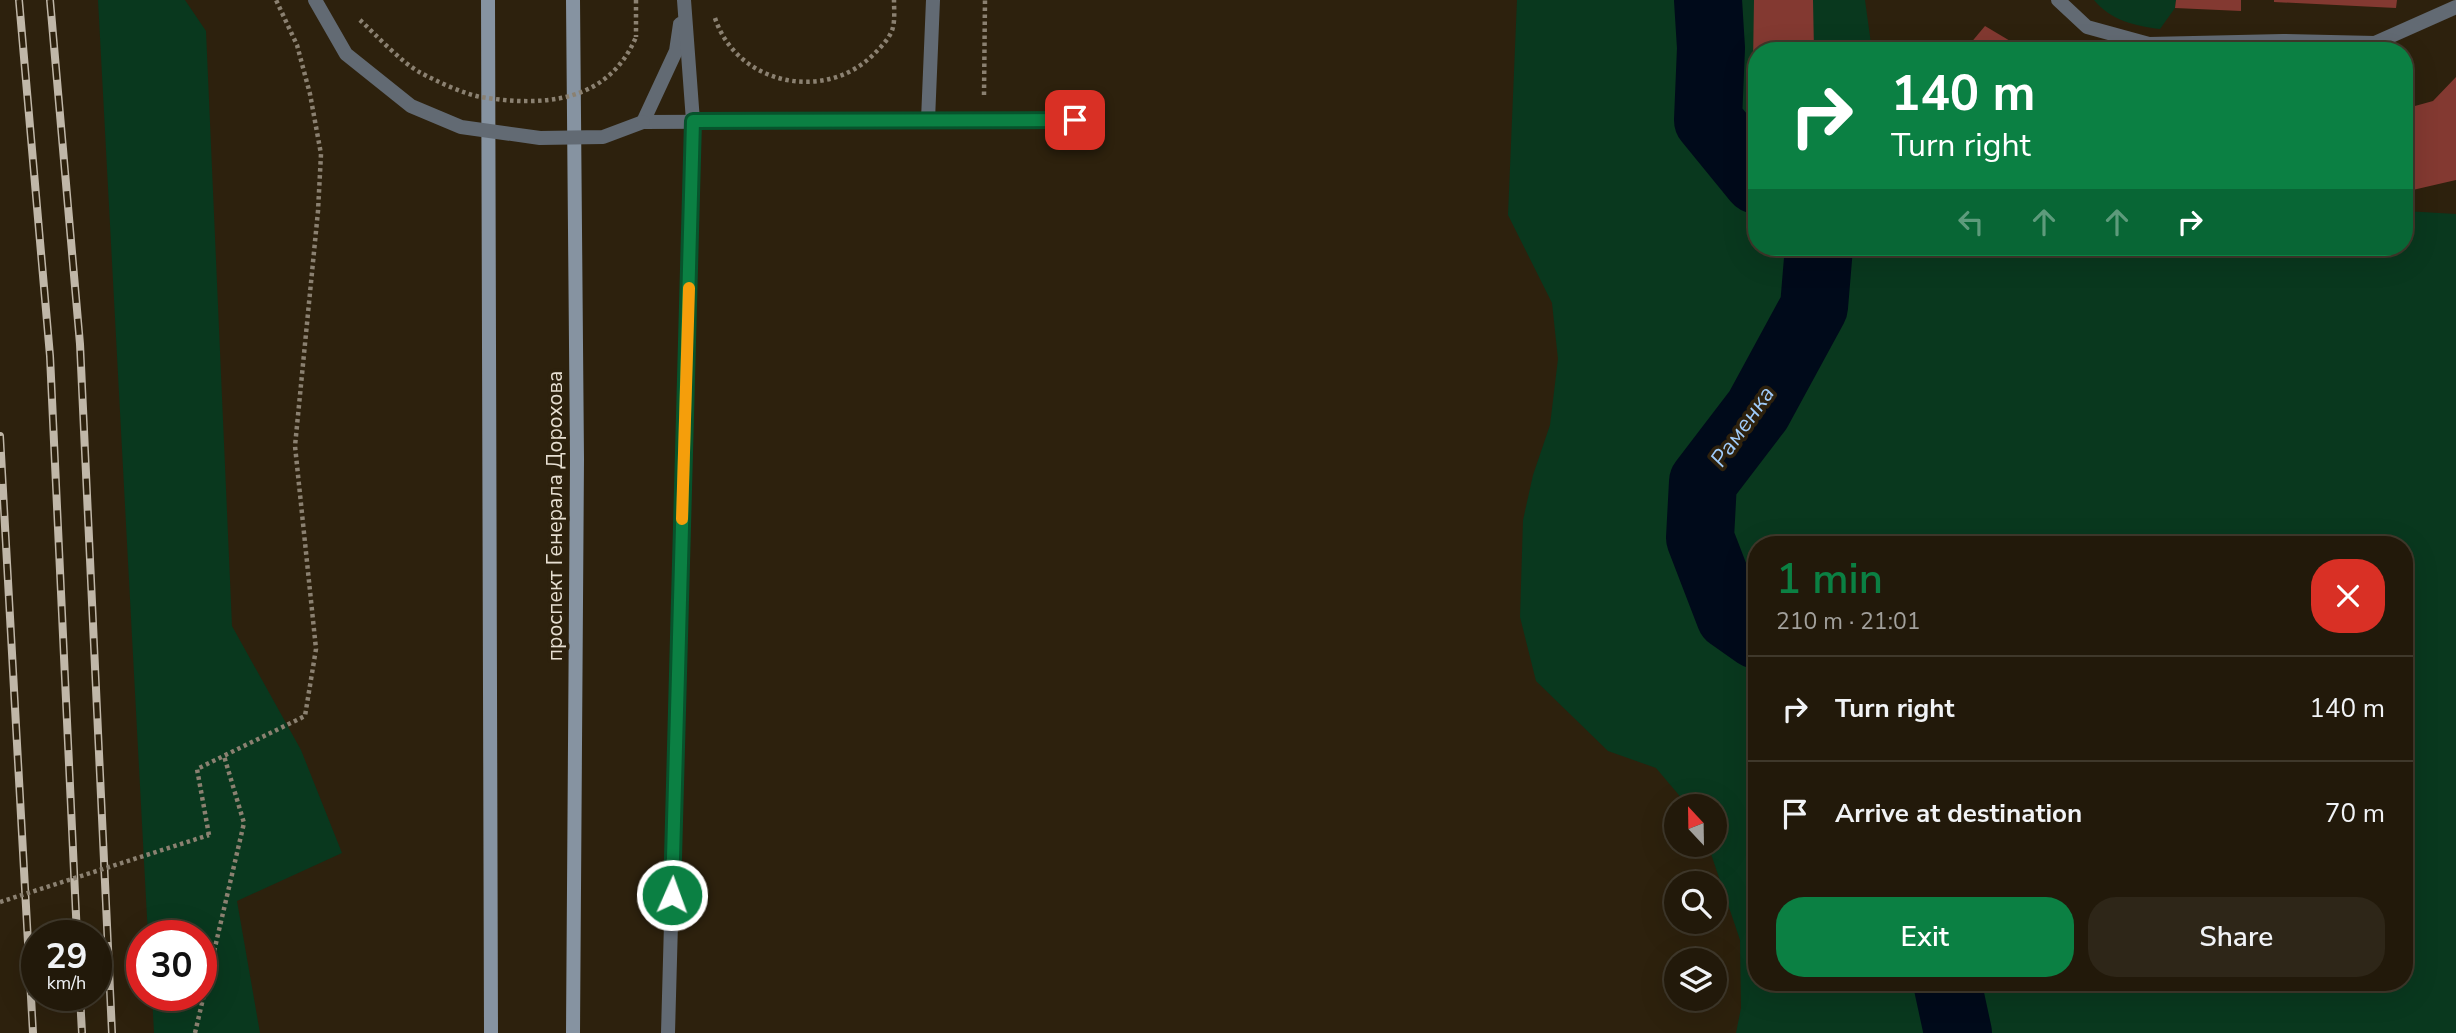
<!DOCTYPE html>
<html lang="en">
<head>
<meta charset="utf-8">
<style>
  body { margin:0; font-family:"Nunito Sans",sans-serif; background:#2e2618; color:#f1f3f6; height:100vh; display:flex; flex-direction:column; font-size:26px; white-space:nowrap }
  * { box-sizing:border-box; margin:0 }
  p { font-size:23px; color:#a2a09c }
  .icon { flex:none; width:38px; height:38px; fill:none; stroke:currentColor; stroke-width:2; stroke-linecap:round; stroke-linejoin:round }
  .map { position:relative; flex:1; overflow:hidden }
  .sheet { position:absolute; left:1748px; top:536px; width:665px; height:455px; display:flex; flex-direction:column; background:#22190a; border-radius:28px; box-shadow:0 7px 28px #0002,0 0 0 2px #3f382b }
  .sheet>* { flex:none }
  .guide { position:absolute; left:1748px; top:42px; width:665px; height:214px; border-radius:28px; box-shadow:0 7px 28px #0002,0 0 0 2px #3f382b; background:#0b8043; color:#fff; overflow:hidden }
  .needle { width:46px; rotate:338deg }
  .fabs { position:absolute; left:1664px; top:794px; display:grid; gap:14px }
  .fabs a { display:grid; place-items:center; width:63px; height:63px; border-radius:50%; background:#22190a; box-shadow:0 7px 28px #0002,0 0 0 2px #3f382b; font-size:35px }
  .speed { position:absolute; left:21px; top:920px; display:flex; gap:14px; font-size:35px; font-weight:700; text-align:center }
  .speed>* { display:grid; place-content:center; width:91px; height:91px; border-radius:50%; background:#22190a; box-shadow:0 7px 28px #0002,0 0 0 2px #3f382b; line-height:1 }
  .speed small { font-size:18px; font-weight:400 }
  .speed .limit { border:10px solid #d22; background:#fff; color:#111 }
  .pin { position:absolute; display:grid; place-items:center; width:60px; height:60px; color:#fff; margin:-30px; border-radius:14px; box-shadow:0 4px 10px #0006 }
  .me { position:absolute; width:77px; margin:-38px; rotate:2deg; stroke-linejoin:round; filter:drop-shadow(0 0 5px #0008) }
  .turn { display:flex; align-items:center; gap:24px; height:147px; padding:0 28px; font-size:32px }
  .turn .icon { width:91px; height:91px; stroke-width:2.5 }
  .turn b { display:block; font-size:49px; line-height:60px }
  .lanes { display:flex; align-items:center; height:66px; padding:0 28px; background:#0003; justify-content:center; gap:35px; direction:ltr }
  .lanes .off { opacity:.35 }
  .round { display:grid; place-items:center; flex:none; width:74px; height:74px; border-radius:28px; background:#2e2618 }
  .head { display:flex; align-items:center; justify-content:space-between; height:119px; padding:0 28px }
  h1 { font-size:42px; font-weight:600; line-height:52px; color:#0b8043 }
  .action { display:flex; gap:14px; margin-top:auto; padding:14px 28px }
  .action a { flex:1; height:80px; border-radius:28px; background:#0b8043; color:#fff; font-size:28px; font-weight:600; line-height:80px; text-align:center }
  .action a+a { background:#2e2618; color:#f1f3f6 }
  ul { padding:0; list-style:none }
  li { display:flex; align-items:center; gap:21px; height:105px; padding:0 28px; border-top:2px solid #3f382b }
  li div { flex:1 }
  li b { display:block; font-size:26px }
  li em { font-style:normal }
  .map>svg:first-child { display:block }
</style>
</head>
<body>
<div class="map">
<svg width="2456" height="1033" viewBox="0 0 2456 1033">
  <rect width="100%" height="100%" fill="#2d210d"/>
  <g fill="#09381e" fill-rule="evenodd">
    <path d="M98,0H185L206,31L232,626L301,750L342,853L237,901L260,1033H154L152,996H201V936H148Z"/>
    <path d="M1517,0H1865L1872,51H1757V247H2404L2405,211L2456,214V1033H1736L1741,1008L1740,940L1708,845H1715V807H1689L1656,768L1608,751L1536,681L1520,617L1523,520L1533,475L1550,425L1558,359L1552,303L1508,215ZM1757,544H2404V982H1757Z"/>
    <path d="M2094,0H2176L2175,8L2160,29C2135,26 2110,20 2094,0Z"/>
  </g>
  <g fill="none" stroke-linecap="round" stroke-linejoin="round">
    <g stroke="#000a1a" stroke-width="68">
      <path d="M1708,0L1711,48L1708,120L1757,180"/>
      <path d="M1757,635L1730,616L1700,538L1703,482L1758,410L1814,307L1819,247"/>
      <path d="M1947,982L1958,1033"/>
    </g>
  </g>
  <g fill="#833931">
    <path d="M1754,0H1813L1814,51H1757V63H1753Z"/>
    <path d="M2176,0H2241V11L2175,8Z"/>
    <path d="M2274,0H2397L2396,8L2274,2Z"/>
    <path d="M1985,26L2027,51H1964Z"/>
    <path d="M2456,77V180L2404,192V109L2433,101Z"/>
  </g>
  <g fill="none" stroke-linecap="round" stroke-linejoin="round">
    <g stroke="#8b8171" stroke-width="4.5" stroke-dasharray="3.5 3.5" stroke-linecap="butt">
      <path d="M636,0V37"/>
      <path d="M715,18C737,85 825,103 874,54C881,47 891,37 893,27C895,19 894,8 894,0"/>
      <path d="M984,95L985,0"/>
      <path d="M209,835L197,769L305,716L316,649L295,446L318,211L321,154L310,94L297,45L276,0"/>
      <path d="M195,1033L244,823L224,756"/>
    </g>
    <g stroke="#626a73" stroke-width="14">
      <path d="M2058,0L2087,27L2149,44L2283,41L2375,43L2456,7"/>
      <path d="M928,120L933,0"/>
    </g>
    <g stroke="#626a73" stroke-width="14">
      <path d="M680,24L676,51L643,122L1075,120"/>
      <path d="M668,1033L693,121L684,0"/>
    </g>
    <g stroke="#8693a1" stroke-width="14">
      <path d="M488,0L491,1033"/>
      <path d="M573,0L577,459L573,1033"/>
    </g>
    <g stroke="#c0b7a8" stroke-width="8">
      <g id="rail">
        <path d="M19,0L50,356L77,936"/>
        <path d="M50,0L80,344L112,1033"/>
        <path d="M0,436L33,1033"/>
        <path d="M80,996L82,1033"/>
      </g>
    </g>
    <use href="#rail" stroke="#2d210d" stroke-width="5" stroke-dasharray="16" stroke-linecap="butt"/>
    <g stroke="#8b8171" stroke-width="4.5" stroke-dasharray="3.5 3.5" stroke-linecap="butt">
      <path d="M360,20C376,35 402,63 421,73C436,81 464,94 481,97C543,107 608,103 636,37"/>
      <path d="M0,902L209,835"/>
    </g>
    <path stroke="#626a73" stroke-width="14" d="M315,0L346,54L411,106L461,127L540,138L603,137L643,122"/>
  </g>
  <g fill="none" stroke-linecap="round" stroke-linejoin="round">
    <g stroke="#07532c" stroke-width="18">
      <path id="route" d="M672,895L693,121L1075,120"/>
    </g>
    <use href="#route" stroke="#0b8043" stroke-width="12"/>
    <path stroke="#f59e0b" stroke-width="12" d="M682,519L689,288"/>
  </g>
  <g text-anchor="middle" stroke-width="7" stroke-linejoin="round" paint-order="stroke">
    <g font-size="21" fill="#e7dfd2" stroke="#2d210d">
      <text transform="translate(555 516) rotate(-90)" y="7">проспект Генерала Дорохова</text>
    </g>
    <g font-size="23" font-style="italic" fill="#a0ccfa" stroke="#2d210d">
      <text transform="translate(1742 426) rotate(-55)" y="8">Раменка</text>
    </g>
  </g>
</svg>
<div class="fabs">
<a><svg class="needle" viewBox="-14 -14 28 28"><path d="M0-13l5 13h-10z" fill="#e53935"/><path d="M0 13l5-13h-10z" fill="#a2a09c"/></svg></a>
<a><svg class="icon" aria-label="search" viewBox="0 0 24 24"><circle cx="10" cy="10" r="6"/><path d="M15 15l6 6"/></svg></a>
<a><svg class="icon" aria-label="layers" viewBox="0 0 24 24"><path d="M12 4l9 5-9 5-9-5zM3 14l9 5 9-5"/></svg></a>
</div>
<div class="speed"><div>29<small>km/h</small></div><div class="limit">30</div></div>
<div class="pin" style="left:1075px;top:120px;background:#d93025"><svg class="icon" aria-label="arrive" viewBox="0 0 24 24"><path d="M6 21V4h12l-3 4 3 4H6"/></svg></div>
<svg class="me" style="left:672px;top:895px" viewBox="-20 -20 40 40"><circle r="17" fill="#0b8043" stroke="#fff" stroke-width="3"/><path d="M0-11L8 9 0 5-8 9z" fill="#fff"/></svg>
<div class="guide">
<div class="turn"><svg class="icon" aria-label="right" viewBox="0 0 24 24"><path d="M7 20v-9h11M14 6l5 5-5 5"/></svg><div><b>140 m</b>Turn right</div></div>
<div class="lanes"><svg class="icon off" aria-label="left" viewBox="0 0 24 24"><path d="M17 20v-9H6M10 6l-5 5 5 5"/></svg><svg class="icon off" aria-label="ahead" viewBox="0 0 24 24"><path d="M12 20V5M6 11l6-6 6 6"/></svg><svg class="icon off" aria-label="ahead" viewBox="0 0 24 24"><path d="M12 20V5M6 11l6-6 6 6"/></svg><svg class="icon" aria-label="right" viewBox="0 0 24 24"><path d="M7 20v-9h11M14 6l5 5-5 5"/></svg></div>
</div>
<section class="sheet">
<div class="head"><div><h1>1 min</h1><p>210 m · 21:01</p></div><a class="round" style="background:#d93025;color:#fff"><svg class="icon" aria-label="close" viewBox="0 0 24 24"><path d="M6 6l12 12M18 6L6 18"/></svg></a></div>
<ul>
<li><svg class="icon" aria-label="right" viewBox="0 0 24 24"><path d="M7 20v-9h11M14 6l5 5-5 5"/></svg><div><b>Turn right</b></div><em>140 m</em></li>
<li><svg class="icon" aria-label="arrive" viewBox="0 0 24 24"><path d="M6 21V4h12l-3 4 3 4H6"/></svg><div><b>Arrive at destination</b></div><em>70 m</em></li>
</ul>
<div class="action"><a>Exit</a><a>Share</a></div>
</section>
</div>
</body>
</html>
